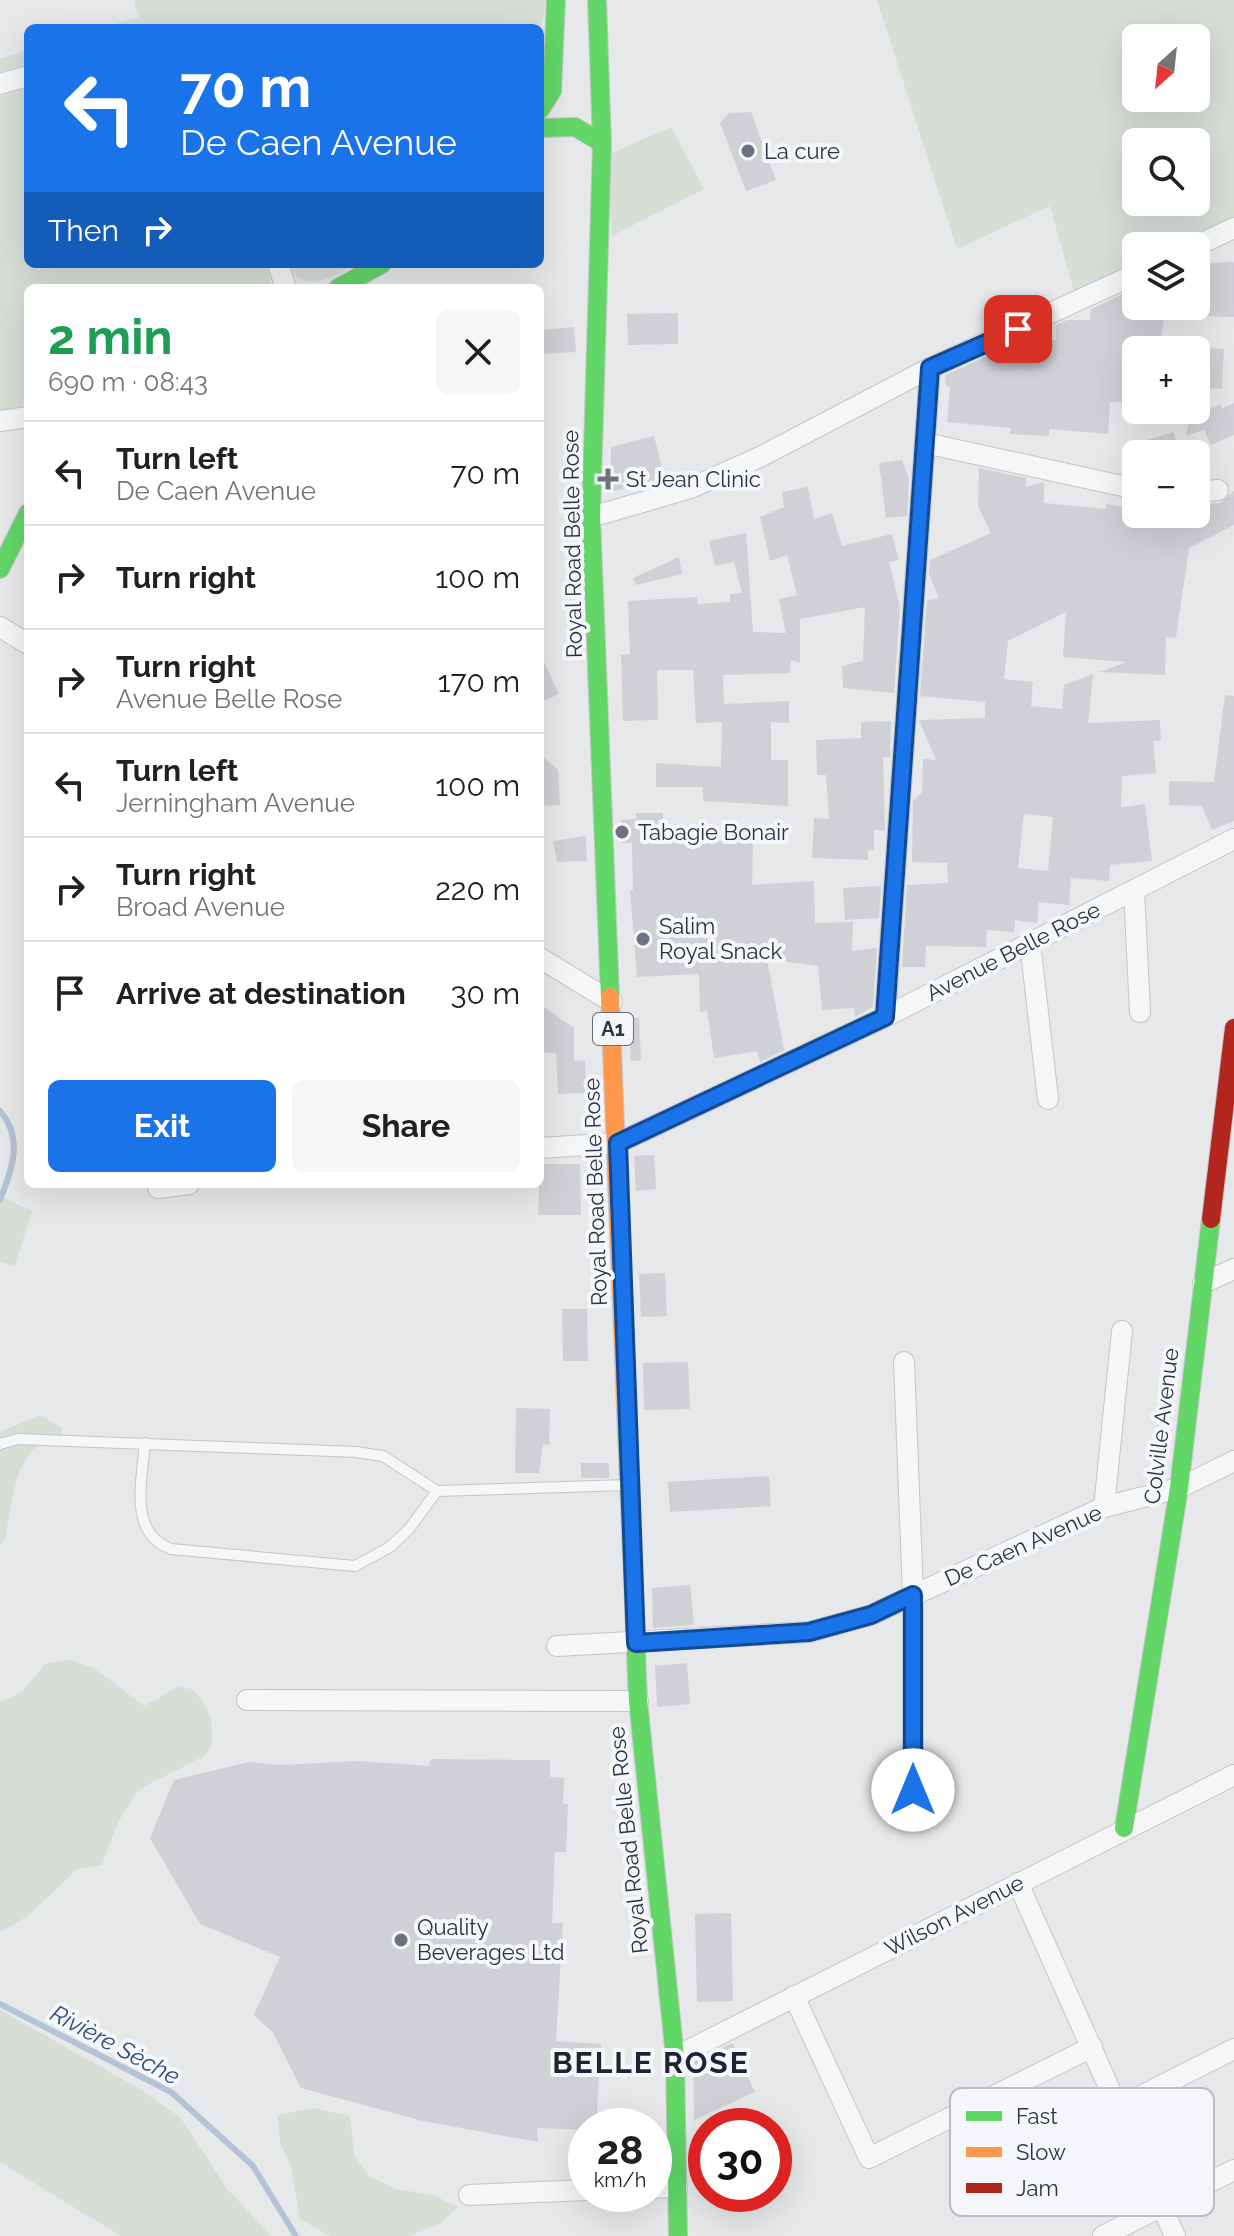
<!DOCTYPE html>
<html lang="en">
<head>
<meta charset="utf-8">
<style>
  body { margin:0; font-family:Raleway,sans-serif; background:#f6f6f6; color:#202124; height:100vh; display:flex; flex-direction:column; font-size:30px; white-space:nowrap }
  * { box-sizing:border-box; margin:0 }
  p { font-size:26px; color:#757577 }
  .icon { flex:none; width:44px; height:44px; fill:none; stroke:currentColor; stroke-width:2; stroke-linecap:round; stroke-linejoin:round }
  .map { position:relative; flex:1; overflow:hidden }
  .drawer { position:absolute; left:24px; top:284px; width:520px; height:904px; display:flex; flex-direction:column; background:#fff; border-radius:12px; box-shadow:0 8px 32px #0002 }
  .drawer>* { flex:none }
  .top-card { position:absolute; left:24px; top:24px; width:520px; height:244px; border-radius:12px; box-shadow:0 8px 32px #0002; background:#1a73e8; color:#fff; overflow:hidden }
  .needle { width:52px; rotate:207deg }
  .tools { position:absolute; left:1122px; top:24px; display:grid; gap:16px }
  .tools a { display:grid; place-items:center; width:88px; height:88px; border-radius:12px; background:#fff; box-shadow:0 8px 32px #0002; font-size:40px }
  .speed { position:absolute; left:568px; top:2108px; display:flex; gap:16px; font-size:40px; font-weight:700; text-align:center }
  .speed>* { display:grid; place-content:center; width:104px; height:104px; border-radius:50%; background:#fff; box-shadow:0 8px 32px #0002; line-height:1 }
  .speed small { font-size:20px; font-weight:400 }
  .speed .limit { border:12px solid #d22; background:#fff; color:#111 }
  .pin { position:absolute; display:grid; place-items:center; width:68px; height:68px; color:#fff; margin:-34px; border-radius:16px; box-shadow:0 4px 12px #0006 }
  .me { position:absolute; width:88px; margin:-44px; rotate:0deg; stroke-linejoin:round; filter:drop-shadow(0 0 6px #0008) }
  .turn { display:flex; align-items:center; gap:28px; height:168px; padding:0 24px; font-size:36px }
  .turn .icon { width:104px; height:104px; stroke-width:2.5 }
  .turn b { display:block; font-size:56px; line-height:68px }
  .then { display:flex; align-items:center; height:76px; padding:0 24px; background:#0003; gap:16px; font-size:30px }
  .round { display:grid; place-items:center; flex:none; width:84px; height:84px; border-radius:12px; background:#f6f6f6 }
  .headline { display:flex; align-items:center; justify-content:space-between; height:136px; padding:0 24px }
  h1 { font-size:48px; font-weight:700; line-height:60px; color:#1e9e55 }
  .button { display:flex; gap:16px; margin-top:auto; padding:16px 24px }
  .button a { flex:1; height:92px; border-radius:12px; background:#1a73e8; color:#fff; font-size:32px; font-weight:700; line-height:92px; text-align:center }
  .button a+a { background:#f6f6f6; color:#202124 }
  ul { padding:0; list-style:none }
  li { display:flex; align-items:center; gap:24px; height:104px; padding:0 24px; border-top:2px solid #e0e0e0 }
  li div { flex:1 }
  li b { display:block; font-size:30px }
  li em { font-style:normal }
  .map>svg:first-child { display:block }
</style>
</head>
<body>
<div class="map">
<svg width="1234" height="2236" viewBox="0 0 1234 2236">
  <rect width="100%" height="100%" fill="#e6e8ea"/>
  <g fill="#d6ded6" fill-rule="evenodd">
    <path d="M137,0H549L540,28H101L139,17L134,2Z"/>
    <path d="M877,0H1234V220L1180,246H1136V266L1075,295L1050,206L957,249ZM1136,38H1196V98H1136ZM1136,142H1196V202H1136Z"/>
    <path d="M28,50V64L0,72V59Z"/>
    <path d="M28,87V264H266L272,288H28V406L0,412V96Z"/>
    <path d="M671,127L704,189L612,236L605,156Z"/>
    <path d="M288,264H355C332,277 304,296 288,264Z"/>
    <path d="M0,1196L32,1211L15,1266L0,1262Z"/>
    <path d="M40,1415L62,1428L61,1440C53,1442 43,1444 36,1448C14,1462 10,1515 5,1539L0,1546V1432Z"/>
    <path d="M71,1660L94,1668L144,1706L178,1687L192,1689C209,1705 220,1733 206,1755L138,1790L117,1824L102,1865L77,1869L29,1915L0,1932V1702L22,1692L46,1663Z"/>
    <path d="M0,2010L138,2088L180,2117L227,2189L272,2236H121L0,2162Z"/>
    <path d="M314,2108L350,2116L354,2155L369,2176L396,2189L433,2195L458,2207L441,2223L410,2236H330L300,2219L291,2167L280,2142L278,2115Z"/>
  </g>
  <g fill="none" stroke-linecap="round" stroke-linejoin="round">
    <g stroke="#b4c3d5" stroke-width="6">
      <path d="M0,1111C24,1139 12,1169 0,1200"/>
      <path d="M0,2004L171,2092L253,2166L296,2236"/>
    </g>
  </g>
  <g fill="#d0d1d4" fill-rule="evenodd">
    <path d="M751,112L776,180L746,191L720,123L729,113Z"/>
    <path d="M1234,262V317L1196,316V279L1206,280V263Z"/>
    <path d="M1125,293L1136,294V306H1166L1159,350H1136V403L1110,402L1108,434L1049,429V436L1010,434L1011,428L947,422L950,387L946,386L945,375L990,355L1032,357L1034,338L1056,340V325L1067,320H1090L1091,309Z"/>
    <path d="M678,313V344L628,345L627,314Z"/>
    <path d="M574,327L576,352L540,354V330Z"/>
    <path d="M1196,347L1224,349L1222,389L1196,388Z"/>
    <path d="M1234,403V435L1211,445L1204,430L1186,436L1189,418L1221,404V409Z"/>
    <path d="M1173,432L1181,454H1152L1147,440Z"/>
    <path d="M654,436L665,479L610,492L611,447Z"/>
    <path d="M902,460L909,478L907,516L886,518L879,463Z"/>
    <path d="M979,468L1026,478V487L1044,482V503L1106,509V504L1136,509V514H1196V505L1220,503L1234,491V525L1189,548L1176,638L1166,637L1165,675L1100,672L1126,662L1063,657L1066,612L1008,641L1004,679L1033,682L1031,706L1062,709L1064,685L1093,674L1088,723L1160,720L1161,741H1153L1156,773L1122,776L1121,807L1145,804L1152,861L1110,865L1109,881L1071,878L1069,905L1039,902L1037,923L1015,920L1014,932L987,930L986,947L926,946L925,967H902L907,885L948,883L947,863L912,862L913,801L922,792L923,759L936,760L919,720L985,718V702L920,696L927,601L939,598L929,574L930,560L991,533L978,506ZM1024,814L1053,817L1048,871L1018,868Z"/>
    <path d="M808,487L814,519L832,513L842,546L892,534L899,560L889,562L900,607L894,693L843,688L842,666L863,661L865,607L800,619V663L791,660L790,673L723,675L724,704L789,701V723L771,722V760H788V806L703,801V787H656V763L721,767L722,722L696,723L693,670H657L658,720L623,721L621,655L630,654L628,601L697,597L698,604L730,602V594L742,593L734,562L715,566L709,541L746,533L753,632L786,633L779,599L797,595L787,555L770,561L760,517L784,507L782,492Z"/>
    <path d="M679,557L682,574L636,585L633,578Z"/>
    <path d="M540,653L559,694L540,703Z"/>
    <path d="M1225,695L1234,696V821L1212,830L1202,806L1169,805V781L1214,782Z"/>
    <path d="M891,721L890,757H883L885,831L874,830V849L868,851V860L812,858L814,818L829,819L826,775H817L816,740L861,738V722Z"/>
    <path d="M540,754L558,770L560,805L540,806Z"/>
    <path d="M636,813H663L664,842L753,841L752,885L814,881L815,923L853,922L852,951L877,948L873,1007L855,1017L854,1008L822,1010L818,966L767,959L784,1050L760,1062L757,1051L714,1058L707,1011L700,1012L699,974L637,977L630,890H633L632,843H622L621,820L636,819Z"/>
    <path d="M586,836L587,861L557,862L553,841Z"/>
    <path d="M881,886L879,918L845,920L843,888Z"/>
    <path d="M540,1004L574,1028V1061L585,1060L586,1093L558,1094L556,1053L540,1052Z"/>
    <path d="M629,1018H639L641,1060L631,1061Z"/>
    <path d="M654,1155L656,1189L636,1191L634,1156Z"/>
    <path d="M540,1164H580L581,1215H538Z"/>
    <path d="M665,1273L667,1316L641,1317L639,1274Z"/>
    <path d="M562,1309H587L588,1361H563Z"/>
    <path d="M688,1362L690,1409L644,1410L643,1363Z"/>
    <path d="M516,1408L550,1409L549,1445L543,1444L539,1473H515Z"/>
    <rect x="581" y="1463" width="28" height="15"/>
    <path d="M769,1476L771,1506L670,1512L668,1482Z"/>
    <path d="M690,1585L694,1625L653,1628L652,1588Z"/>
    <path d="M687,1663L690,1704L657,1707L655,1666Z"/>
    <path d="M431,1759L550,1760V1777L564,1778L563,1804H568L566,1852H555L552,1923H563L556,2041L601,2044L596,2126H586V2130L537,2128L538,2142L423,2121L301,2088L273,2033L254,2015L280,1957L200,1924L150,1838L174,1780L249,1762L281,1765L358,1761L429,1766Z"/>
    <path d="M731,1913L733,2001L697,2002L695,1914Z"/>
    <path d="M732,2043L755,2092L694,2120L693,2062Z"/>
  </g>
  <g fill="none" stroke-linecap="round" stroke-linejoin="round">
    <g stroke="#c4c6c8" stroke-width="12">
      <g id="lane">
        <path d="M145,1443C142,1481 128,1533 171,1549L355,1566L390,1547L409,1529L437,1491"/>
        <path d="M0,1444L18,1439L356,1452L383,1456L437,1491L628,1485"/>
      </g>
    </g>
    <g stroke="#c4c6c8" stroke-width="22">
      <g id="street">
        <path d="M0,84L28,76"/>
        <path d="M1196,246L1234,228"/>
        <path d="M278,264L286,288"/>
        <path d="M0,421L28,417"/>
        <path d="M925,443L1136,489"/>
        <path d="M1196,492L1218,490"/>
        <path d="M591,517L691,488L762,456L930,368L1136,274"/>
        <path d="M0,627L28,644"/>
        <path d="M1134,890L1140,1012"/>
        <path d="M1030,943L1048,1099"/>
        <path d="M540,958L612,1002"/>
        <path d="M885,1017L930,368"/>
        <path d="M540,1148L618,1143L885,1017L1234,839"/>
        <path d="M158,1188L189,1184"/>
        <path d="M1203,1283L1234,1269"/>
        <path d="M904,1362L913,1595V1790"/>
        <path d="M1104,1507L1122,1331"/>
        <path d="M557,1646L809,1632L871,1615L1104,1507L1179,1488L1234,1461"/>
        <path d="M247,1700L638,1701"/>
        <path d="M1018,1883L1175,2236"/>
        <path d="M794,1996L869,2158L1092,2047"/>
        <path d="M675,2057L1234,1775"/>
        <path d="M1119,2107L1234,2049"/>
        <path d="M654,2188L677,2187"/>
        <path d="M469,2195L586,2190"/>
        <path d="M1103,2236L1234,2170"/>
      </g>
    </g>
    <g stroke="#c4c6c8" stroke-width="20">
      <g id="fast">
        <path d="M597,0L602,143L591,517L610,997"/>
        <path d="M540,110L552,91L556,0"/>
        <path d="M540,128L575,127L602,143"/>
        <path d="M338,288L382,264"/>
        <path d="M0,569L28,513"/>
        <path d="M626,1409L638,1701L675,2057L678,2236"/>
        <path d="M1124,1828L1179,1488L1211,1219"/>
      </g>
    </g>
    <g stroke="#c4c6c8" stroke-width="20">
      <path id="slow" d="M610,997L626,1409"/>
    </g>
    <g stroke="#c4c6c8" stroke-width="20">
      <path id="jam" d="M1211,1219L1234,1028"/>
    </g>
    <use href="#lane" stroke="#f5f6f7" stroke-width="10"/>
    <use href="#street" stroke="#f5f6f7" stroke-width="20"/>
    <use href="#fast" stroke="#63d668" stroke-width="18"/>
    <use href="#slow" stroke="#ff974d" stroke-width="18"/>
    <use href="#jam" stroke="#b3261e" stroke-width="18"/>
  </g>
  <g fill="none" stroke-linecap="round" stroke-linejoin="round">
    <g stroke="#114b97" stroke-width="20">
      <path id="route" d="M913,1790V1595L871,1615L809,1632L636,1643L618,1143L885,1017L930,368L1018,329"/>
    </g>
    <use href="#route" stroke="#1a73e8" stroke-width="14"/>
  </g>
  <g fill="#6c727f" stroke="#f4f6f9" stroke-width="3">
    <circle cx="748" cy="151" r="8"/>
    <path d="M604 467h8v8h8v8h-8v8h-8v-8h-8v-8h8z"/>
    <circle cx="622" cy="832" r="8"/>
    <circle cx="643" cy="939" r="8"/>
    <circle cx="401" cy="1940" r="8"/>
  </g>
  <g text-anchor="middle" stroke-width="8" stroke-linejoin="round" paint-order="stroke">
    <rect fill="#f4f6f9" stroke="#676e7b" stroke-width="2" x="593" y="1013" width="40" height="32" rx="6"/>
    <g font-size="20" font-weight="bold" fill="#2b3345">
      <text x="613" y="1036">A1</text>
    </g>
    <g font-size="22" fill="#2b3345" stroke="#f4f6f9" text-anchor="start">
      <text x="764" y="159">La cure</text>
      <text x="626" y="487">St Jean Clinic</text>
      <text x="638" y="840">Tabagie Bonair</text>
      <text x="659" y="934">Salim<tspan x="659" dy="25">Royal Snack</tspan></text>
      <text x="417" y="1935">Quality<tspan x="417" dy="25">Beverages Ltd</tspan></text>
    </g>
    <g font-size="22" fill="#2b3345" stroke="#f4f6f9">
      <text transform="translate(572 544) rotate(-91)" y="8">Royal Road Belle Rose</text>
      <text transform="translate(1013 951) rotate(-27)" y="8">Avenue Belle Rose</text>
      <text transform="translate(595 1192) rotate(-92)" y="8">Royal Road Belle Rose</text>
      <text transform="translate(1161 1426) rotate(-83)" y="8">Colville Avenue</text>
      <text transform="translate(1023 1545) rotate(-24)" y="8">De Caen Avenue</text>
      <text transform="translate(628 1840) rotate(-96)" y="8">Royal Road Belle Rose</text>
      <text transform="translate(954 1915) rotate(-27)" y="8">Wilson Avenue</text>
    </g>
    <g font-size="24" font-style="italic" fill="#33507b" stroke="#f4f6f9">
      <text transform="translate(115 2045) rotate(28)" y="8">Rivière Sèche</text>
    </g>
    <g font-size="30" font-weight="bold" letter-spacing="2" fill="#1d2436" stroke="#f4f6f9">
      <text x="651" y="2073">BELLE ROSE</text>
    </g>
  </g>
  <rect x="950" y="2088" width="264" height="128" rx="12" fill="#f4f6f9" stroke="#b8bcc3" stroke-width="2"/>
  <rect x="966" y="2111" width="36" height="10" fill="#63d668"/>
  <rect x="966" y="2147" width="36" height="10" fill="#ff974d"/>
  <rect x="966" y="2183" width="36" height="10" fill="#b3261e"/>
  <g font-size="22" fill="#2b3345">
    <text x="1016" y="2124">Fast</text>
    <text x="1016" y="2160">Slow</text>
    <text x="1016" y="2196">Jam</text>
  </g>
</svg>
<div class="tools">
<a><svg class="needle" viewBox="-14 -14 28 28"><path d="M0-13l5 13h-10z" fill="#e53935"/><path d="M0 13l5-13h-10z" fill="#757577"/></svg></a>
<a><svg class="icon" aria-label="search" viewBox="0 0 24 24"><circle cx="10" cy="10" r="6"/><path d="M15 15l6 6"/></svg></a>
<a><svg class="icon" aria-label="layers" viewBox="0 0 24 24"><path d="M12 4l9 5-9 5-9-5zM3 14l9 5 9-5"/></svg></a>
<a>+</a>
<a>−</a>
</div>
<div class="speed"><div>28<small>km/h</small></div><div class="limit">30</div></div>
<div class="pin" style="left:1018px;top:329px;background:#d93025"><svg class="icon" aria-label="arrive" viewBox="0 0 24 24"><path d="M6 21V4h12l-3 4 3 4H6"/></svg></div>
<svg class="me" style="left:913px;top:1790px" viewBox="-20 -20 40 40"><circle r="19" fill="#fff"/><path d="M0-13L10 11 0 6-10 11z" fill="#1a73e8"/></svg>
<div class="top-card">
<div class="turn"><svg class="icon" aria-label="left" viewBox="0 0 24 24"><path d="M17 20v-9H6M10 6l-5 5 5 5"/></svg><div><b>70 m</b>De Caen Avenue</div></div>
<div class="then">Then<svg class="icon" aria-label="right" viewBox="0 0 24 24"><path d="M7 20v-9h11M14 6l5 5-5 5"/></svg></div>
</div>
<section class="drawer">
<div class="headline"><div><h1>2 min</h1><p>690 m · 08:43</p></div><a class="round"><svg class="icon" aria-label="close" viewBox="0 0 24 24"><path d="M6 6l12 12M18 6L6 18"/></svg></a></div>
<ul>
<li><svg class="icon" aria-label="left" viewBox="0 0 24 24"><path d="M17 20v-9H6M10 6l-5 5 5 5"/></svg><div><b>Turn left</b><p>De Caen Avenue</p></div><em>70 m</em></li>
<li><svg class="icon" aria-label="right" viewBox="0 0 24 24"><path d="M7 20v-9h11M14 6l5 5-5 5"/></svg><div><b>Turn right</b></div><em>100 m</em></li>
<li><svg class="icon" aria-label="right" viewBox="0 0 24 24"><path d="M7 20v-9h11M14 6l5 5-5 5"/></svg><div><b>Turn right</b><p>Avenue Belle Rose</p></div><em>170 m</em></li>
<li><svg class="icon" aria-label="left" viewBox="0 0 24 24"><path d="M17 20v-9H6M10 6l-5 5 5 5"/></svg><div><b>Turn left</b><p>Jerningham Avenue</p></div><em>100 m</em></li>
<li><svg class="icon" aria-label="right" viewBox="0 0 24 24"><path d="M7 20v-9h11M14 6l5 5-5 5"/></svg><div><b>Turn right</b><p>Broad Avenue</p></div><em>220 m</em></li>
<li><svg class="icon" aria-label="arrive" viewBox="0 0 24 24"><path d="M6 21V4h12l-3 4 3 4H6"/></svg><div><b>Arrive at destination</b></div><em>30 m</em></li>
</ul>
<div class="button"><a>Exit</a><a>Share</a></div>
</section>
</div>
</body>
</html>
